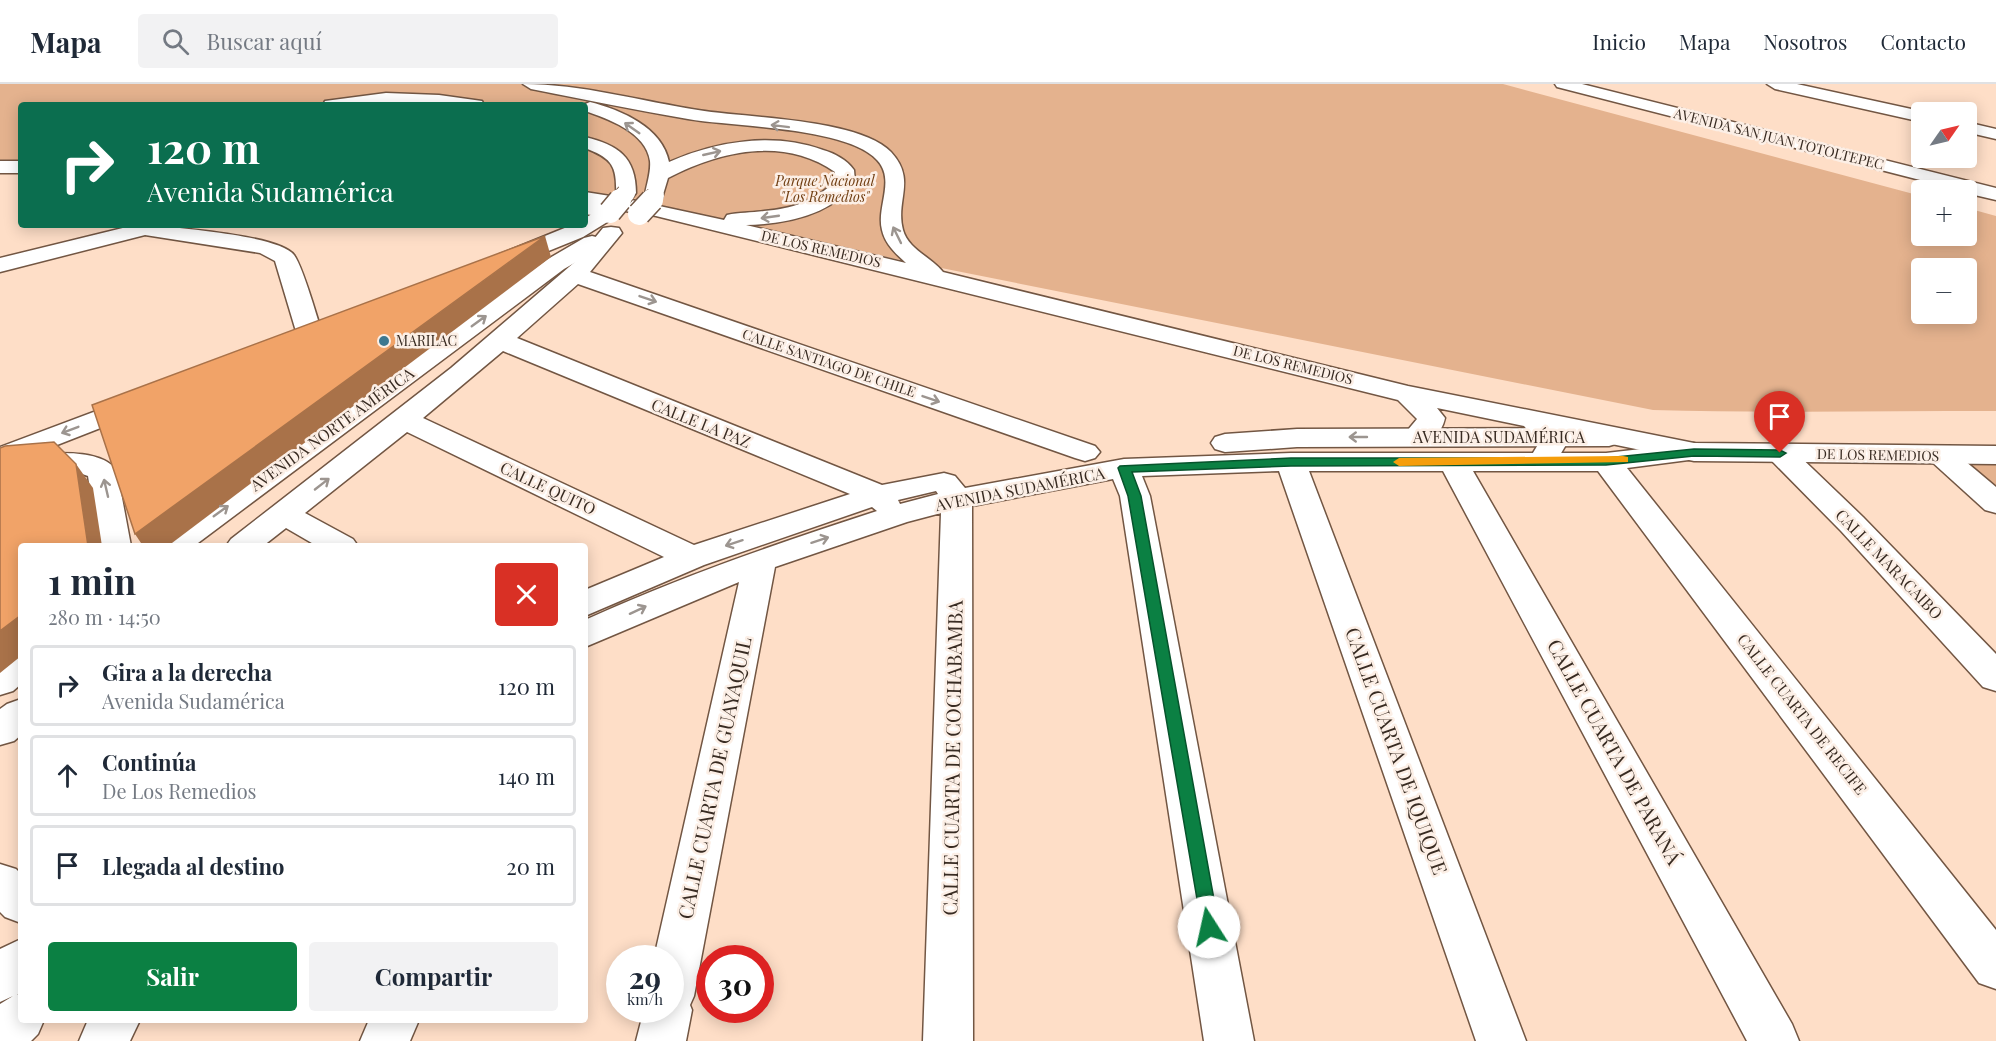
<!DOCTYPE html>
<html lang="es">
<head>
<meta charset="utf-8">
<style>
  body { margin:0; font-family:"Playfair Display",serif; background:#f2f2f3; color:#1f2937; height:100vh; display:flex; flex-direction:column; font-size:22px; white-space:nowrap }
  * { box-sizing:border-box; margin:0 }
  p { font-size:20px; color:#747a83 }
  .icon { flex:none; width:33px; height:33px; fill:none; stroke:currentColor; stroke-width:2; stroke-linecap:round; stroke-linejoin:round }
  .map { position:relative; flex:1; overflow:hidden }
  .drawer { position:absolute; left:18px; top:459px; width:570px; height:480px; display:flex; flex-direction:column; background:#fff; border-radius:6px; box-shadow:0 3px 15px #0003 }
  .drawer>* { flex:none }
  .banner { position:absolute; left:18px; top:18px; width:570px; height:126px; border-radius:6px; box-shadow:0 3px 15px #0003; background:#0b6e4f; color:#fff; overflow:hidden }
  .needle { width:39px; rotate:56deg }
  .buttons { position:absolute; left:1911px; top:18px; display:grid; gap:12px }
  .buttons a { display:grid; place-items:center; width:66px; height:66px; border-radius:6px; background:#fff; box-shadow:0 3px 15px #0003; font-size:30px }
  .speed { position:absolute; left:606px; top:861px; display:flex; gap:12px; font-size:30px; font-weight:700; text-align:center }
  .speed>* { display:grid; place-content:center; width:78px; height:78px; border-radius:50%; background:#fff; box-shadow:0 3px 15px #0003; line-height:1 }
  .speed small { font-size:15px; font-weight:400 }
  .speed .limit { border:9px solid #d22; background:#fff; color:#111 }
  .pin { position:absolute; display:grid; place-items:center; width:51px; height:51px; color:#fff; margin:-62px -26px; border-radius:50% 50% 50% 0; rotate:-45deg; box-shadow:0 0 6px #0007 }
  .pin .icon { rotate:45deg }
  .me { position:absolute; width:66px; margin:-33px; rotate:350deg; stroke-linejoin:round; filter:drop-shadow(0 0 4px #0008) }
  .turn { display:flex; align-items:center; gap:21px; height:126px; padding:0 30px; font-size:27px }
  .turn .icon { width:78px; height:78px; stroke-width:2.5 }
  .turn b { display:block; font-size:42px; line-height:51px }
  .round { display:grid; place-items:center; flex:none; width:63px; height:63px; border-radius:6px; background:#f2f2f3 }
  .head { display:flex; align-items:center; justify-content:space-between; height:102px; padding:0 30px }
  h1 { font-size:36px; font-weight:700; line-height:45px }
  .primary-button { display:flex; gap:12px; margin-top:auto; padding:12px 30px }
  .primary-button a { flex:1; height:69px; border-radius:6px; background:#0b8043; color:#fff; font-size:24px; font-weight:700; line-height:69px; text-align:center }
  .primary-button a+a { background:#f2f2f3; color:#1f2937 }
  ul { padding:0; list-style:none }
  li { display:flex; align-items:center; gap:18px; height:81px; margin:0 12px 9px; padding:0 18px; border:3px solid #e0e1e3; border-radius:6px }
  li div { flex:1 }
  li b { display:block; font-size:22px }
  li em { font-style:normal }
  header { display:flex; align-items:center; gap:36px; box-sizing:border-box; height:84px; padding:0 30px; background:#fff; border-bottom:2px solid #e0e1e3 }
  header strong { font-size:28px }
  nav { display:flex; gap:33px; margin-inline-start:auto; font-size:21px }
  .search { width:420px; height:54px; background:#f2f2f3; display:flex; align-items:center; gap:15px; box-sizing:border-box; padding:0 21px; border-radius:6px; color:#747a83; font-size:22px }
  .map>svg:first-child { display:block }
</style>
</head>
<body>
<header>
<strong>Mapa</strong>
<div class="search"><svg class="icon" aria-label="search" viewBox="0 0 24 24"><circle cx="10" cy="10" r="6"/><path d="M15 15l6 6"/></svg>Buscar aquí</div>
<nav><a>Inicio</a><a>Mapa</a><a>Nosotros</a><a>Contacto</a></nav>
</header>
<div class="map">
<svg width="1996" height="957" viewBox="0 0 1996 957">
  <rect width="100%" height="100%" fill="#fedec7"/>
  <g fill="#e4b28e" fill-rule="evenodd">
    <path d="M0,0H1503L1921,112L1922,152H1966L1967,124L1996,132V327C1882,327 1767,329 1653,326L901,176L585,110V21H21V84H0ZM1922,184H1966V230H1922Z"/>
    <path d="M1996,377V410L1959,379Z"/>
  </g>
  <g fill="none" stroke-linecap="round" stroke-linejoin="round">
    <g stroke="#725643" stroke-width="3">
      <g id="minor">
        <path d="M1767,0H1797L1925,28H1922V38L1775,5Z"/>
        <path d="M1966,38L1996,45V55L1966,48Z"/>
        <path d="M585,118L617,124L620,128L617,132L610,134L585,130Z"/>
        <path d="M135,141H172L171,143C195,146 281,153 294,171C304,185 317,235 324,254L320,259L311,262L302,259L298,254L275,177L260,169L145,151L0,188V174Z"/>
        <path d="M611,143L619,144L622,149L590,188L1095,362L1100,368L1095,374L1085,377L1075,374L578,200L517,254L882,401L944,389L955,392L965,404L1124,375L1291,369H1606L1694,359L1704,362L1709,368L1704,374L1627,384L1996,846V905L1979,899L1598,387H1473L1792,940L1799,957H1747L1443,387H1309L1526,957H1476L1279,387L1142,392L1150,412L1254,957H1204L1120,412L1113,395L972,422L973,957H923L941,429L907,438L775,483L694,912L690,921L692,926L686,957H636L644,926H670V874H654L739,498L585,563V536C680,493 778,459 877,427L872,423L704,481L585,532V506L664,473L407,348L305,429L353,455L358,462H317L286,444L263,462H226L231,455L451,284L576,177L603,144ZM503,267L850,410L694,461L423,334ZM936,407L938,410L900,420L898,416Z"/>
        <path d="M1609,344L1619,347L1623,353L1619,359L1609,362L1297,363L1225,368L1215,365L1211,359L1215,353L1225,350L1297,345Z"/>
        <path d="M1780,360L1790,363L1863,433L1996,570V607L1983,603L1841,447L1770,375L1765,369L1770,363Z"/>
        <path d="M1942,363L1952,366L1996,403V429L1985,426L1932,378L1927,372L1932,366Z"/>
        <path d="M21,615V651L14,657L0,661V625L7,620Z"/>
        <path d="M0,780L16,785L21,790V839L5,833L0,828Z"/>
        <path d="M21,855V907L17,911L21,909V936H44L38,950L31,957H0V920L13,912L0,918V865Z"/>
        <path d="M88,936H140L130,957H79Z"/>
        <path d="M369,936H419L410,957H360Z"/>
      </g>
    </g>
    <g stroke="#725643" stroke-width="3">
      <g id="major">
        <path d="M523,0C582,0 640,17 698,26C744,34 858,34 891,68C917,96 895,116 903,146C908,165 931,173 943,188L1408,302L1694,359L1996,362V380L1694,377L1563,350L1567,359L1553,383L1543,386L1533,383L1528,377L1539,359L1524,342L1437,324L1445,334C1441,353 1425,364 1406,359L1402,353L1417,335L1398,316L656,132L619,126L620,128L617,132L583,153L514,181L506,183L498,181L495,176L498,171L572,141H585V134L604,123L585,120V108L623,114L616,109C617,81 611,74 585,64V53C618,61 636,73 636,109L633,113L627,115L724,136L727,131C739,128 751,129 764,127C791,125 816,117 835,97V88C784,52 720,67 668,94L662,114H648L645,110C647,99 651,88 650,77C646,48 608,35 585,27V21H583L590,18C621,26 662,43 669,78C717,57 773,48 823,66C834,69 847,76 854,86L855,98C831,132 785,140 746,141L906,179C896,170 885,160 882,146C876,123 896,96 877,76C847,43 733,43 688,35C635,26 583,15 531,5Z"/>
        <path d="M1555,0H1582L1996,104V116L1966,109V106H1959L1557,3Z"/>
        <path d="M386,9L439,11L482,17L484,21L404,19L323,21L325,17Z"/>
        <rect x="0" y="77" width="21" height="12"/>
        <path d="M592,152L600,154L603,159L600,164L564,185L194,462H157L162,455L548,175L584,154Z"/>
        <path d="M139,311L149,313L153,319L149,325L34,370C58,369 102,365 117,387L131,462H99L88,392C62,383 43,391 19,385L14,379L15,377L0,382V363Z"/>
        <path d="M21,567V600L13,607L0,611V577L8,571Z"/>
      </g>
    </g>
    <use href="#minor" fill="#fff" fill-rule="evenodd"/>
    <use href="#major" fill="#fff" fill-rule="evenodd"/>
    <g stroke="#725643" stroke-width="20" stroke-linecap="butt">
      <g id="major-bridge-far1">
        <path d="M619,117L626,109"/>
        <path d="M650,117L655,112"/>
      </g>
    </g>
    <g stroke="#725643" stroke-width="25" stroke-linecap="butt">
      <g id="major-bridge">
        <path d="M610,128L620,116"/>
        <path d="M639,130L652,116"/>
      </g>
    </g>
    <use href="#major-bridge-far1" stroke="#fff" stroke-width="18"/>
    <use href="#major-bridge" stroke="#fff" stroke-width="22"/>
  </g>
  <g fill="#a97249">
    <path d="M545,152L551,173L168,462H143L135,450Z"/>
    <path d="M76,380L93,404L102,462H88Z"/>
    <path d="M21,531V572L0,589V547Z"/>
  </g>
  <g fill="#f1a368" stroke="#a97249" stroke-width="1.5">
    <path d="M545,152L135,450L92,321Z"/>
    <path d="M54,358L76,380L88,462H21V531L0,547V364L5,362Z"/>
  </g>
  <defs><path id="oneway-shaft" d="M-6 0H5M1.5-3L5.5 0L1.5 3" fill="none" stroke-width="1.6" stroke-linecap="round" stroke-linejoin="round" transform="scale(1.5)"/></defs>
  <g stroke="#9c9590">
    <use href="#oneway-shaft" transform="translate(780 42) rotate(-173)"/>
    <use href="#oneway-shaft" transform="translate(632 44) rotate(-145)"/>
    <use href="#oneway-shaft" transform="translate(712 69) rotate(-13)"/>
    <use href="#oneway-shaft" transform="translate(770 133) rotate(172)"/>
    <use href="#oneway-shaft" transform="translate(897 151) rotate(-116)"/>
    <use href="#oneway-shaft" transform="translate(648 215) rotate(19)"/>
    <use href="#oneway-shaft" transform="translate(479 237) rotate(-36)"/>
    <use href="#oneway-shaft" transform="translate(931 315) rotate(19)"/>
    <use href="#oneway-shaft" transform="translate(70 346) rotate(159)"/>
    <use href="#oneway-shaft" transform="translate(1358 353) rotate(180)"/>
    <use href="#oneway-shaft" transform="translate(322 400) rotate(-38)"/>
    <use href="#oneway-shaft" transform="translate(106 404) rotate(-103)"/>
    <use href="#oneway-shaft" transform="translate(221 427) rotate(-36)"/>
    <use href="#oneway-shaft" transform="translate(820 456) rotate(-18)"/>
    <use href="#oneway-shaft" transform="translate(734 459) rotate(162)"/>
    <use href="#oneway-shaft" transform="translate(638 526) rotate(-25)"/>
  </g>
  <path fill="#0b8043" stroke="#07532c" stroke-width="1.5" d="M1694,365L1780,366L1786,369L1780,373L1694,372L1606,381L1291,382L1132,388L1141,412L1219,843L1216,850L1209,852L1203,850L1128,412L1118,384L1120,382L1291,374H1606Z"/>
  <path fill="#f59e0b" d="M1623,372L1628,373V378L1399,382L1393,378L1399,374Z"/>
  <circle fill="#3d7890" stroke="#fcefe6" stroke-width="2" cx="384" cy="257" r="6"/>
  <g text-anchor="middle" stroke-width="5" stroke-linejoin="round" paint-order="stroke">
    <g font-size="14" fill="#382b22" stroke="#fcefe6">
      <text transform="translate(1779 55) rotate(14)" y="5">AVENIDA SAN JUAN TOTOLTEPEC</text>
      <text transform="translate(821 165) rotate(13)" y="5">DE LOS REMEDIOS</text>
      <text transform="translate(829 279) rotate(19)" y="5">CALLE SANTIAGO DE CHILE</text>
      <text transform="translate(1293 281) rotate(14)" y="5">DE LOS REMEDIOS</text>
      <text transform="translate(1878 371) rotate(1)" y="5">DE LOS REMEDIOS</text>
    </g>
    <g font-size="14" font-style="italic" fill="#713f13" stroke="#fcefe6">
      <text x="825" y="102">Parque Nacional<tspan x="825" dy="16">"Los Remedios"</tspan></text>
    </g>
    <g font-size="14" fill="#382b22" stroke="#fcefe6" text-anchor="start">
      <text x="396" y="262">MARILAC</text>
    </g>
    <g font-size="16" fill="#382b22" stroke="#fcefe6">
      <text transform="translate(701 339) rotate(22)" y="6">CALLE LA PAZ</text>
      <text transform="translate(332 345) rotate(-36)" y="6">AVENIDA NORTE AMÉRICA</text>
      <text x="1499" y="359">AVENIDA SUDAMÉRICA</text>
      <text transform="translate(548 404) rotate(25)" y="6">CALLE QUITO</text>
      <text transform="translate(1020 405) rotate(-11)" y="6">AVENIDA SUDAMÉRICA</text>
      <text transform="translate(1889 480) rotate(46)" y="6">CALLE MARACAIBO</text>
      <text transform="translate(1802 630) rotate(52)" y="6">CALLE CUARTA DE RECIFE</text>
    </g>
    <g font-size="20" fill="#382b22" stroke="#fcefe6">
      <text transform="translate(1396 667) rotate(70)" y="7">CALLE CUARTA DE IQUIQUE</text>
      <text transform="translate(1614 668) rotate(61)" y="7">CALLE CUARTA DE PARANÁ</text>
      <text transform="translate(953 674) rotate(-89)" y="7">CALLE CUARTA DE COCHABAMBA</text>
      <text transform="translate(715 694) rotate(-78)" y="7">CALLE CUARTA DE GUAYAQUIL</text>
    </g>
  </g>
</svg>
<div class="buttons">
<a><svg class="needle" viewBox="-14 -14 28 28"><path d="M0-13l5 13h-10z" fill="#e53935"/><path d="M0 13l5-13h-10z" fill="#747a83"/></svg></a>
<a>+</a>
<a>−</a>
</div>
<div class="speed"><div>29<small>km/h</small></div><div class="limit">30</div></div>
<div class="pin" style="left:1780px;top:369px;background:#d93025"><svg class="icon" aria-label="arrive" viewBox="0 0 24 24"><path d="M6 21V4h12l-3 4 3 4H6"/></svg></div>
<svg class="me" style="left:1209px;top:843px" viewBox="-20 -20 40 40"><circle r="19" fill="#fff"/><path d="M0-13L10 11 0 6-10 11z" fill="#0b8043"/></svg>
<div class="banner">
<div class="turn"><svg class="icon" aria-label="right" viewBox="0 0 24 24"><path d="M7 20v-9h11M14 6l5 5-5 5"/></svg><div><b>120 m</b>Avenida Sudamérica</div></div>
</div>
<section class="drawer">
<div class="head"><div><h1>1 min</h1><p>280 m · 14:50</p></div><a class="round" style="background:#d93025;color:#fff"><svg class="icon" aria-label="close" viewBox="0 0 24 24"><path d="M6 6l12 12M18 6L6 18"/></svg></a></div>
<ul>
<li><svg class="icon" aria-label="right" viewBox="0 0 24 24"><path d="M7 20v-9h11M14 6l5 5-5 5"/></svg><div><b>Gira a la derecha</b><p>Avenida Sudamérica</p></div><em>120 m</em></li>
<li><svg class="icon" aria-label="ahead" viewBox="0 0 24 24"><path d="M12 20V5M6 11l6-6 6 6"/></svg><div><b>Continúa</b><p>De Los Remedios</p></div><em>140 m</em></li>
<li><svg class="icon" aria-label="arrive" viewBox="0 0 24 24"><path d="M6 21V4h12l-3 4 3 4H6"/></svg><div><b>Llegada al destino</b></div><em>20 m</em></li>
</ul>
<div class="primary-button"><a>Salir</a><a>Compartir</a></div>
</section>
</div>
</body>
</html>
